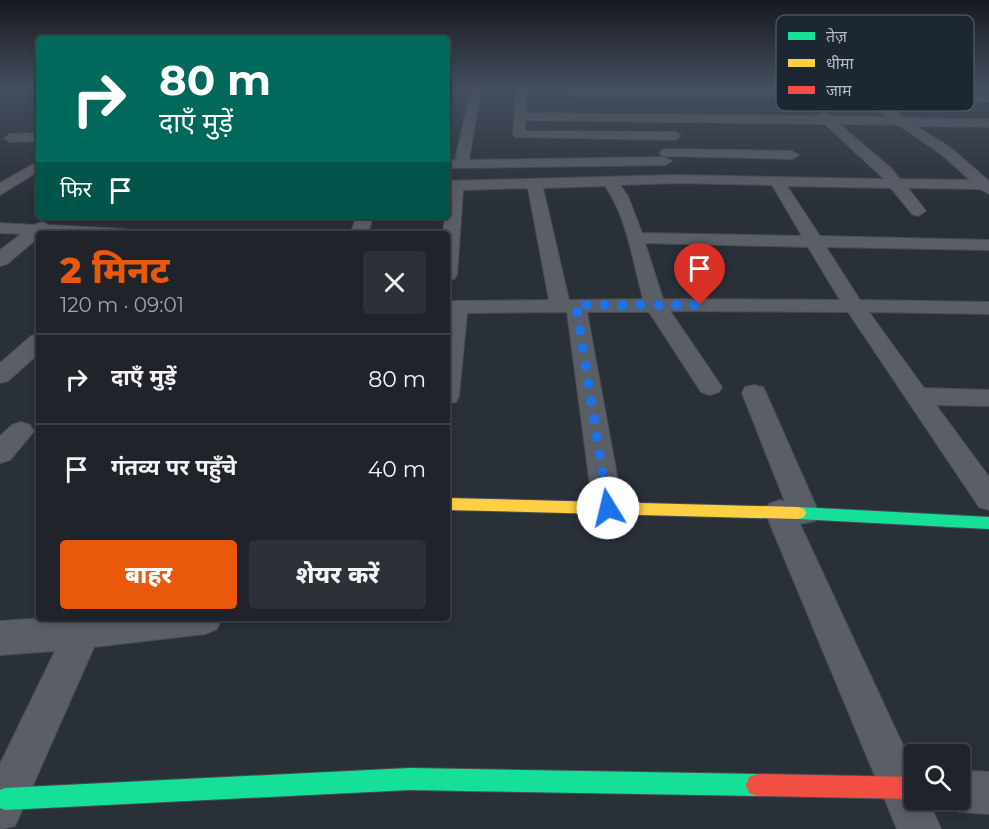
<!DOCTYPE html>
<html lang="hi">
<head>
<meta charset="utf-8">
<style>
  body { margin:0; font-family:Montserrat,"Noto Sans Devanagari",sans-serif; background:#2d3036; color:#f1f3f6; height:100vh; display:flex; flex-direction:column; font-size:22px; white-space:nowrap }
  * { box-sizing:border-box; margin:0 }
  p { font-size:20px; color:#a2a4a8 }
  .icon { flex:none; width:33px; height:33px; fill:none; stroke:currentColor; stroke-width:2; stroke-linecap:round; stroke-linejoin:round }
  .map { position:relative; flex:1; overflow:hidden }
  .sheet { position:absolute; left:36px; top:231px; width:414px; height:390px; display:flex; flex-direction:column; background:#20242a; border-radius:6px; box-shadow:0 3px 9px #0003,0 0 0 2px #3d4147 }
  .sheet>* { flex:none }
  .hud { position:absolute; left:36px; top:36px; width:414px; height:183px; border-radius:6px; box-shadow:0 3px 9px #0003,0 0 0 2px #3d4147; background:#00695c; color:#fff; overflow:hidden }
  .tools { position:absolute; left:904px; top:744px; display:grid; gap:12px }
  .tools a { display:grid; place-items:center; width:66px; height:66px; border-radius:6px; background:#20242a; box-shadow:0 3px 9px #0003,0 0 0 2px #3d4147; font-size:30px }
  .pin { position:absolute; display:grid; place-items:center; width:51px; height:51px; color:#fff; margin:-62px -26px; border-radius:50% 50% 50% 0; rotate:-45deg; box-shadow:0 0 6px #0007 }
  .pin .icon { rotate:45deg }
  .me { position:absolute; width:66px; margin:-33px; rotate:351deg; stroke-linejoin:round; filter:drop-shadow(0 0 4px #0008) }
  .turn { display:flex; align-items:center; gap:21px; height:126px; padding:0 24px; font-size:27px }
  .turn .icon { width:78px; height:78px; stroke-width:2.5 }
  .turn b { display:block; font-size:42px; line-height:51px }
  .then { display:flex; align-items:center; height:57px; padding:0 24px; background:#0003; gap:12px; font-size:22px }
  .round { display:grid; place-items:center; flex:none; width:63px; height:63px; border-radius:6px; background:#2d3036 }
  .summary { display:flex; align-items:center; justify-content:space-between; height:102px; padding:0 24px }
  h1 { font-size:36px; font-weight:800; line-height:45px; color:#ea580c }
  .cta { display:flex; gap:12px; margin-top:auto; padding:12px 24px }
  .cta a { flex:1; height:69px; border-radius:6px; background:#ea580c; color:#fff; font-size:24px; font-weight:800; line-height:69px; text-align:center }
  .cta a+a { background:#2d3036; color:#f1f3f6 }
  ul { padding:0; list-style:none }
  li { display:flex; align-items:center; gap:18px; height:90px; padding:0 24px; border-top:2px solid #3d4147 }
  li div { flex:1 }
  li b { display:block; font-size:22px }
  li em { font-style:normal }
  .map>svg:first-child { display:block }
</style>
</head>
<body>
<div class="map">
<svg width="989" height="829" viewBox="0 0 989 829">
  <rect width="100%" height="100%" fill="#2a3038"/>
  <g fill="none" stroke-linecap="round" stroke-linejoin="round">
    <g stroke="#484c55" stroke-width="2">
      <g id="street">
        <path d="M474,86H484L480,94L469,160L665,157L672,161L665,165L447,168V160H455L470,94Z"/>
        <path d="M517,86H527L526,113L817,116L823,112L831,116L887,117L860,97L566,96V92L570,91H852L847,86H859L865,91L989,96V102L875,98L904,118L989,119V127L916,126L951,148L989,181V194L980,189L908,188L926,211L918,216L912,214L891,188L787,186L820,236L989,240V250L826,247L860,300L989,302V314L869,312L924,388L989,390V406L936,405L989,477V510L979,507L848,312L670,311L722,387L719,392L710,395L701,392L649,312H587L623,508L619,516L608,520L597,516L593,508L567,312L467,313L459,396L456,402L447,404V301L549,300L528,188L463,190L457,275L454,279L447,281V234H443L445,216H447V181L675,175L884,179L825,124L526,120L525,131L675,132L681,136L675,140L515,137L513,134ZM839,124L898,125L941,154L970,180L900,179L891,168ZM675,183L772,185L802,236L642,233L628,196L620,185ZM605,186C627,217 633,263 643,299L569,300L543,188ZM645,243L808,247L840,300L663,299Z"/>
        <path d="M39,133V141L10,142L4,138L10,134Z"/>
        <path d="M667,149L792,151L799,155L792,159L662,156L660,153L662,150Z"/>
        <path d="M39,161V171L0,195V183Z"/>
        <path d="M357,216H373L368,234H350Z"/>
        <path d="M42,222L49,225L123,229L129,230L132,234H39V237L7,264L0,266V250L21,234L0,233V223L34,225Z"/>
        <path d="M39,334V353L8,381L0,383V363L31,336Z"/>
        <path d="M754,385L763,387L766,393L819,513L815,521L800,524L915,771V800H928L941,829H897L765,512L769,504L780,500L785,502L742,393L745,387Z"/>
        <path d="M21,422L30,425L34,431L10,460L0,463V436L12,425Z"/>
        <path d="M46,618H222L217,629L205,634L94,647L15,826L0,829V764L55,651L0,655V621Z"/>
        <path d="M960,770L989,772V814L960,812L945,806L942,800H960Z"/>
      </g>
    </g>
    <g stroke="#484c55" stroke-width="2">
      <g id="fast">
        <path d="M798,507L989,517V529L798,519L792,517L790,513L792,509Z"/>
        <path d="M410,768L757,774L765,777L768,785L765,793L757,796L410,790L5,810L0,808V790L5,788Z"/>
      </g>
    </g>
    <g stroke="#484c55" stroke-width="2">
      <path id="slow" d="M447,498L798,507L804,509L806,513L804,517L798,519L447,510Z"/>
    </g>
    <g stroke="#484c55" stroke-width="2">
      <path id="jam" d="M757,774L915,777V799L757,796L749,793L746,785L749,777Z"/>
    </g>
    <use href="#street" fill="#5a5e66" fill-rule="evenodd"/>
    <use href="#fast" fill="#16e098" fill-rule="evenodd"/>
    <use href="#slow" fill="#ffcf43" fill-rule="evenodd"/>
    <use href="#jam" fill="#f24e42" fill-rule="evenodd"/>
  </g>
  <linearGradient id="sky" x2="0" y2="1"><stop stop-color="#171a1f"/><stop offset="0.43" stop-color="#444e5e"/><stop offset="1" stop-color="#444e5e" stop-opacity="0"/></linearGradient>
  <rect width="989" height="202" fill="url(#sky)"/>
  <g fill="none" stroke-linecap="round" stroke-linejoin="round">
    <path stroke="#1a73e8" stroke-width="10" stroke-dasharray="0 18" d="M608,508L576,305H700"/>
  </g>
  <rect x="776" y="15" width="198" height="96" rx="9" fill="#1d2633" stroke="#4a5360" stroke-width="1.5"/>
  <rect x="788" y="32" width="27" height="8" fill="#16e098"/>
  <rect x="788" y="59" width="27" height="8" fill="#ffcf43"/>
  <rect x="788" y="86" width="27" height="8" fill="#f24e42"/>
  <g font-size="16" fill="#b4bcc9">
    <text x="826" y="42">तेज़</text>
    <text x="826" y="69">धीमा</text>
    <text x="826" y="96">जाम</text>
  </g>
</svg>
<div class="tools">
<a><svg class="icon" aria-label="search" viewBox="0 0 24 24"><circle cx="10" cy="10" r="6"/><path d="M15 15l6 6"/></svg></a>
</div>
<div class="pin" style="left:700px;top:305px;background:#d93025"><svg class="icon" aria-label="arrive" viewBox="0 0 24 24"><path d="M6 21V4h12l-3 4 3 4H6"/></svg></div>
<svg class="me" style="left:608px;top:508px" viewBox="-20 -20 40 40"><circle r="19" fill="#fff"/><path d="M0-13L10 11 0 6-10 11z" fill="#1a73e8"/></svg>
<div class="hud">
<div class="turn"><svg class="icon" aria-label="right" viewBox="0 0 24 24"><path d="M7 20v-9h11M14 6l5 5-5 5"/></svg><div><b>80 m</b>दाएँ मुड़ें</div></div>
<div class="then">फिर<svg class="icon" aria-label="arrive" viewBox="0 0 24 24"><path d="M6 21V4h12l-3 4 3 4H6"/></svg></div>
</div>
<section class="sheet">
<div class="summary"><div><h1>2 मिनट</h1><p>120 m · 09:01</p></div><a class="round"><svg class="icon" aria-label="close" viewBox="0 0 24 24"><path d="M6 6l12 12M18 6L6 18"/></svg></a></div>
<ul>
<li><svg class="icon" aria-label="right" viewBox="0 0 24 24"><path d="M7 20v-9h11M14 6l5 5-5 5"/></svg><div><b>दाएँ मुड़ें</b></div><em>80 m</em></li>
<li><svg class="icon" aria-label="arrive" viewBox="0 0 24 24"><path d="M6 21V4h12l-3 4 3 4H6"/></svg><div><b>गंतव्य पर पहुँचे</b></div><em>40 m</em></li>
</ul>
<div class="cta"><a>बाहर</a><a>शेयर करें</a></div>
</section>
</div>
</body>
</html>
